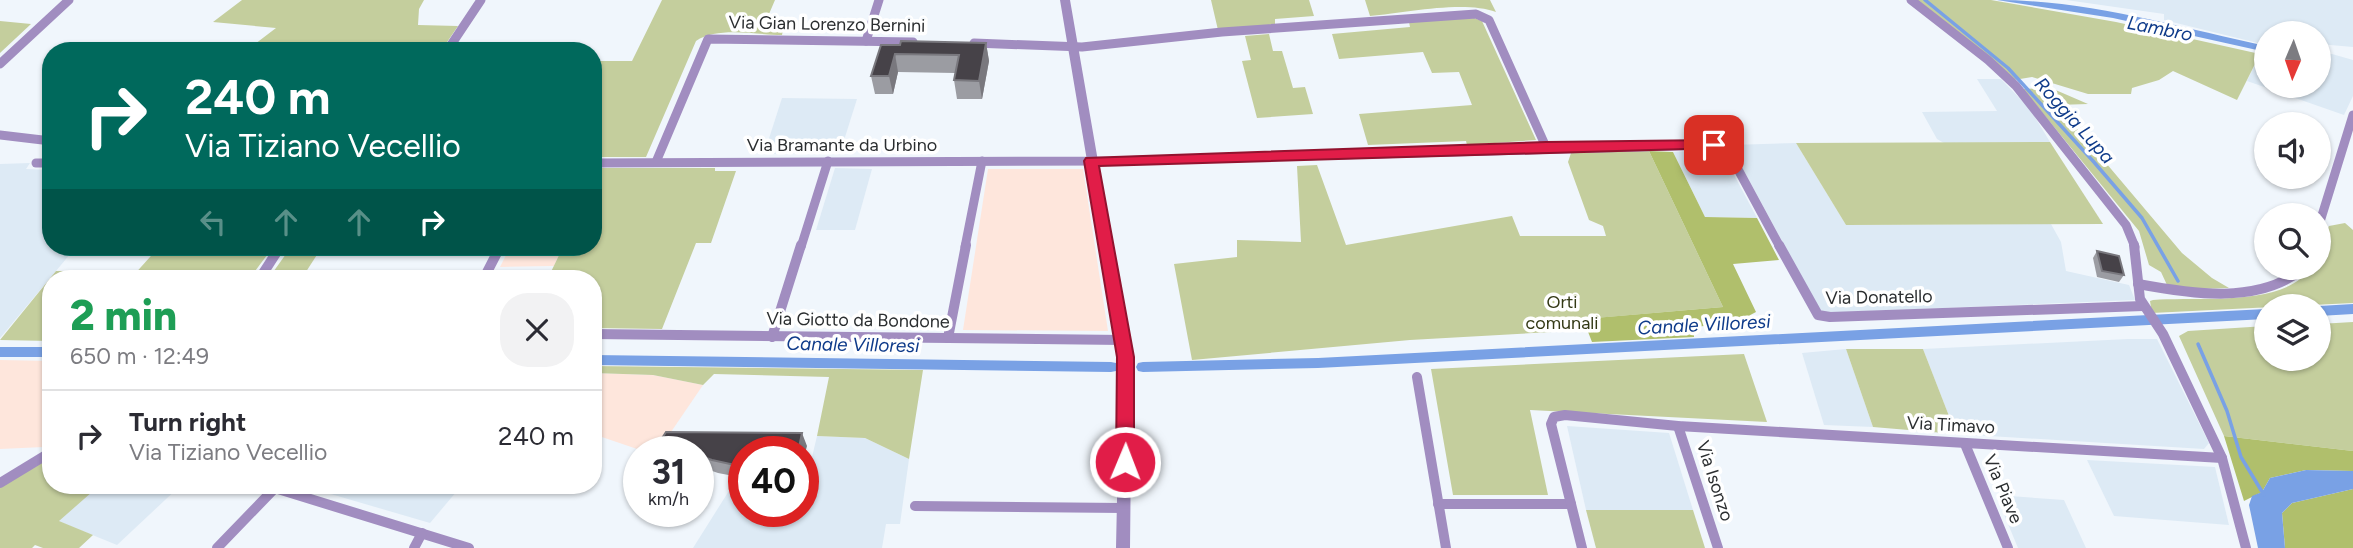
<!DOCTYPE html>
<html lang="en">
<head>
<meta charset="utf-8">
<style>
  body { margin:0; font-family:Figtree,sans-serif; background:#f2f2f3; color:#2b2b33; height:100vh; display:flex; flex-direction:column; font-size:26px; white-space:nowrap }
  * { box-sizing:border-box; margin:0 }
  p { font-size:23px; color:#7c7c81 }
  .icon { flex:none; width:38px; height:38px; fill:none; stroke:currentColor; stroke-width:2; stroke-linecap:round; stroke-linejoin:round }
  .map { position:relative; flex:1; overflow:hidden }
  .side { position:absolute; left:42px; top:270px; width:560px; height:224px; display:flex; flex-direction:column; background:#fff; border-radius:28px; box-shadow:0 2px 5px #0004 }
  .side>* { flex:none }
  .guide { position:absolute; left:42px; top:42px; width:560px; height:214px; border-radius:28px; box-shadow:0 2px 5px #0004; background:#00695c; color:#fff; overflow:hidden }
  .needle { width:46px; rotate:182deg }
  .tools { position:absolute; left:2254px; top:21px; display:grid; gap:14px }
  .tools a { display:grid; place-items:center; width:77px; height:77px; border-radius:50%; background:#fff; box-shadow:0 2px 5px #0004; font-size:35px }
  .speed { position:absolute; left:623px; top:436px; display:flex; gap:14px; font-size:35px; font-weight:700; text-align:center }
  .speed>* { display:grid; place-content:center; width:91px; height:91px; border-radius:50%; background:#fff; box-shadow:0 2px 5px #0004; line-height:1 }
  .speed small { font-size:18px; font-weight:400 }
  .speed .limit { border:10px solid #d22; background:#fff; color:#111 }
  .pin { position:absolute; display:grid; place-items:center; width:60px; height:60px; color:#fff; margin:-30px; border-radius:14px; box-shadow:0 4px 10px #0006 }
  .me { position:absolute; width:77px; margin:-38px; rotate:1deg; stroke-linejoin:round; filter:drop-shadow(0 0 5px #0008) }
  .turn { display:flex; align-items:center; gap:24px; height:147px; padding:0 28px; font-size:32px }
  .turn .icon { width:91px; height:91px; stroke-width:2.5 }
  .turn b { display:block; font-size:49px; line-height:60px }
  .lanes { display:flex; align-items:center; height:66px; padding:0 28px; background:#0003; justify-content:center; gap:35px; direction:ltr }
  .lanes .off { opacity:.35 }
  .round { display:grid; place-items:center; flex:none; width:74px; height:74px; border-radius:28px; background:#f2f2f3 }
  .head { display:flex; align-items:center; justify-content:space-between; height:119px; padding:0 28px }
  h1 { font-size:42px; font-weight:800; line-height:52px; color:#1e9e55 }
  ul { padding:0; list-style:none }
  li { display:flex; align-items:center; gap:21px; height:91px; padding:0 28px; border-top:2px solid #e1e1e2 }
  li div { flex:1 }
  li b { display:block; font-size:26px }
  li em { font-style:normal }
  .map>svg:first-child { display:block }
</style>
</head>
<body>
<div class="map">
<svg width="2353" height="548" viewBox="0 0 2353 548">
  <rect width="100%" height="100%" fill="#f0f6fc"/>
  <g fill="#fee6dc">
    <path d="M988,169H1083L1108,331L963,330Z"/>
    <path d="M510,247H563L554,266L500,267Z"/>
    <path d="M0,360L51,361V443L44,447L0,449Z"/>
    <path d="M593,373L653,375L703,385L658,451H643L593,434Z"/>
  </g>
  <g fill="#ddeaf5">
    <path d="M2066,0H2353V47L2319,44V33H2266V45L2164,20V14Z"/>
    <path d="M2260,54H2266V86H2319V54H2332L2353,60V96L2344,115L2247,81Z"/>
    <path d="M1977,79H2001L2030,109L2050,142L1944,143L1937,139L1922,112L1997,111Z"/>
    <path d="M782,98L857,99L840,153L764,154Z"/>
    <path d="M1796,143L1846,225L2051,224L2061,242L2066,271L2129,285L2135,300L1821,313L1730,145Z"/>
    <path d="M1714,150L1724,156L1757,218L1705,217L1673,152Z"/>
    <path d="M30,163L26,169L51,170V247H76L0,338V164Z"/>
    <path d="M835,168L872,169L855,230H816Z"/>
    <path d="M2128,339H2157L2209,443L2204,449L1956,434L1923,349Z"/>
    <path d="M1846,349L1873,427L1824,425L1802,353Z"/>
    <path d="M1567,426L1669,433L1693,510H1586Z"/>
    <path d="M817,436L865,438L909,459L900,524H886L882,548H693L732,486L744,490V511H803V495Z"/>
    <path d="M2087,460L2215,467L2229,525L2114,516Z"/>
    <path d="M100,485H181L117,545L58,521Z"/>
    <path d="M300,485H462L430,523Z"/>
    <path d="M1996,495L2064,500L2086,548H2018Z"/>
  </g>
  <g fill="#c4ce9d">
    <path d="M242,0H424L419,9L418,25L458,26L441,51H246L276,28L213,22Z"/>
    <path d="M662,0H775L763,28L783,30L782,35C757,35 718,26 696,41L646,157H593V61H632Z"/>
    <path d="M1211,0H1309L1314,16L1275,19V25L1218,30Z"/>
    <path d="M1365,0H1490L1496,12C1464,0 1404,13 1370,16Z"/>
    <path d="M1916,0H1991L2116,22L2260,54L2237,100L2173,71L2159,80L2132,88L2131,94H2088L2032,77L2014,80Z"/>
    <path d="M1474,18L1482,21L1536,140L1467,145L1466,141L1368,145L1359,114L1472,105L1459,72L1432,73L1423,52L1339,59L1332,34L1410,27L1409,22Z"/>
    <path d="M0,21L31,24L0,53Z"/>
    <path d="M1269,34L1273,51H1282L1293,88L1305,87L1313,114L1257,118L1242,61L1251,60L1245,36Z"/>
    <path d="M2051,88L2088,104L2057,105L2182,253L2212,278L2229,288L2198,289L2167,285L2161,272L2149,265L2139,231L2023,89Z"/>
    <path d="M2050,142L2103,224L1846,225L1796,143Z"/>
    <path d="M1649,151L1723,307L1584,319L1588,330L1410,340L1192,360L1174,264L1237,257V240L1301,242L1297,166L1317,165L1346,245L1512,216L1520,236H1606L1603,226L1589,220L1568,162L1571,153Z"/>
    <path d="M599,168H715V171H736L711,243H696L662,329L593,328V278H548L563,247H593V182Z"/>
    <path d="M2345,223L2353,230V303L2152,313L2150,301L2153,300C2196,296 2285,308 2310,268H2319V247L2329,226Z"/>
    <path d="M159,247H273L250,278H97L132,277Z"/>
    <path d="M291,247H322L302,278H272L271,275Z"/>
    <path d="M56,271H101L95,278H51V341L0,340Z"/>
    <path d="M2353,322V451L2224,436L2179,336L2188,331L2266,326V359H2319V324Z"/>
    <path d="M1846,349H1923L1956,434L1873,427Z"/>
    <path d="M1744,354L1767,422L1530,410L1548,495H1453L1431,369Z"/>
    <path d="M593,366L923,370L909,459L865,438L817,436L829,377L714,374L703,385L653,375L593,373Z"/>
    <path d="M51,455V485H100L59,521L93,535L79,548H43L35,545L32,548H0V487Z"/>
    <path d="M1586,510H1693L1705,548H1596Z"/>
  </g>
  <g fill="#b0bf6c">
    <path d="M1649,151L1673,152L1705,217L1757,218L1779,260L1733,264L1756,312L1735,323L1694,327V337L1592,342L1583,319L1723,307Z"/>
    <path d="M2224,436L2353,451V471L2306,470L2270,478L2262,492L2244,501Z"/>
    <path d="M2353,489V548H2285L2282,513L2292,503Z"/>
  </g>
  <g fill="#79a1e5">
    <path d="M1997,0C2089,0 2178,27 2266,46V52L2113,18Z"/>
    <path d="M2306,470L2353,471V489L2292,503L2282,513L2285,548H2258L2249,505L2252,496L2262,492L2270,478Z"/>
  </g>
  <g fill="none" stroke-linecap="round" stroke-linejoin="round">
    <g stroke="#79a1e5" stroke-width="3.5">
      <path d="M1925,0L2008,68L2093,161L2142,218L2178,281"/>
      <path d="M2198,344L2227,411L2241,457L2264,495"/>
    </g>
    <g fill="#79a1e5" fill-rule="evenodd">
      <path d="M2353,304V314L2319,316V306Z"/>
      <path d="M2266,309V319L1318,368L1143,372L1138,371L1136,367L1138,363L1143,362L1318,358Z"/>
      <rect x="0" y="347" width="51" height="10"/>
      <path d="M593,355L1111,362L1116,363L1118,367L1116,371L1111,372L593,365Z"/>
    </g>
    <g stroke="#a18dc0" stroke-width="9">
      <path d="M1911,0L1988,60L2016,86L2126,225L2135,247"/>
      <path d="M866,41L879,0"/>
      <path d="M974,43L1082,47L1222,32L1476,14L1489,20L1546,147"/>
      <path d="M447,51L481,0"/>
      <path d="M0,64L69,0"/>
      <path d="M0,135L51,141"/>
      <path d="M656,162L708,39L913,42"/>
      <path d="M36,163H51"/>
      <path d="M593,163L1111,161L1714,145L1727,149L1780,247"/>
      <path d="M2319,225L2353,115"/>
      <path d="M801,247L828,161"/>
      <path d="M965,247L982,161"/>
    </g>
    <g stroke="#a18dc0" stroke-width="10">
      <path d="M1779,245L1818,315L1830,317L2143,306"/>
      <path d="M2134,245L2140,299L2163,334L2222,458L2246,548"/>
      <path d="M260,278L280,247"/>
      <path d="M484,278L500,247"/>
      <path d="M2138,284C2192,294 2259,305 2304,268"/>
      <path d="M593,334L1123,340"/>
      <path d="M772,337L801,245"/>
      <path d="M948,338L966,245"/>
      <path d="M1417,377L1446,548"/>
      <path d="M1678,426L1718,548"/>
      <path d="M1965,444L2008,548"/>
      <path d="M0,483L51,452"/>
      <path d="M265,485L469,548"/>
      <path d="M1438,504H1571"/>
      <path d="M915,506L1124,508"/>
      <path d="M217,548L275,488"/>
      <path d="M414,548L422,533"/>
      <path d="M1582,548L1551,424L1554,417L1565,415L1678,426L2222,458"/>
    </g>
    <path fill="#a18dc0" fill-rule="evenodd" d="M1060,0H1070L1132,357L1130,548H1116L1120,357Z"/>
  </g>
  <g fill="#9b9ca2">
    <path d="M986,43L989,61L982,99H957L954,80L955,73L898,72L893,94H875L871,76L900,45Z"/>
    <path d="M2097,251L2124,275L2119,282L2097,277L2093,258Z"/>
    <path d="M659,443L807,446L744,452V478L718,473L698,466V452H663Z"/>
  </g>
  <g fill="#79787e">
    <path d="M986,43L989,61L982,99L979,81Z"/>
    <path d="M895,54L898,72L893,94L889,76Z"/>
    <path d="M802,433L807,446L803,460V452H798Z"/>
  </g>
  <g fill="#464248" stroke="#79787e" stroke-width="2">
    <path d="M901,41L986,43L979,81L954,80L959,55L895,54L889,76H871L881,45H900Z"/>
    <path d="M2097,251L2119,256L2124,275L2102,271Z"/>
    <path d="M666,432L802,433L798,452H744V467L712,460L698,455V452H686L659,443Z"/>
  </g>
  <path fill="#e11d48" stroke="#92132f" stroke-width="2" d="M1714,140L1719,142L1721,145L1719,148L1099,166L1134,357V462L1131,467L1125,469L1118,467L1116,462L1117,357L1084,161L1086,158L1546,142Z"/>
  <g text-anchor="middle" stroke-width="7" stroke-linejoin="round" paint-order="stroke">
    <g font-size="18" fill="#2b2e30" stroke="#fff">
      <text transform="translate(827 24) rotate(1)" y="6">Via Gian Lorenzo Bernini</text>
      <text x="842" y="151">Via Bramante da Urbino</text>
      <text transform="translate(1879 297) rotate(-1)" y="6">Via Donatello</text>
      <text transform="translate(858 320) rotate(1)" y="6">Via Giotto da Bondone</text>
      <text transform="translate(1951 425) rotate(3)" y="6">Via Timavo</text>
      <text transform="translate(1715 481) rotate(72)" y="6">Via Isonzo</text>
      <text transform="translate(2003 489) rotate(67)" y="6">Via Piave</text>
    </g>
    <g font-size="18" fill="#333915" stroke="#fff">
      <text x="1562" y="308">Orti<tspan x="1562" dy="21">comunali</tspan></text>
    </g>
    <g font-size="19" font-style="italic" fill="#0f3b8a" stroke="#fff">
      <text transform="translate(2160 28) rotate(11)" y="7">Lambro</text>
      <text transform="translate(2075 120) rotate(48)" y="7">Roggia Lupa</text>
      <text transform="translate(1704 324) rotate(-3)" y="7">Canale Villoresi</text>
      <text transform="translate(853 344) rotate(1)" y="7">Canale Villoresi</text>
    </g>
  </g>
</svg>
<div class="tools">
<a><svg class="needle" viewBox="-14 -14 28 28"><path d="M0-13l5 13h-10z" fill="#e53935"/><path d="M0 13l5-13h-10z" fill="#7c7c81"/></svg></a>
<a><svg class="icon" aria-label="sound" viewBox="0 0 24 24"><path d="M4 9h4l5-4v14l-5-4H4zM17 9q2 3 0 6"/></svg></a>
<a><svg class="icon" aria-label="search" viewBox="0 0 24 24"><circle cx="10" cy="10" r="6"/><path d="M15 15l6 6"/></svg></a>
<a><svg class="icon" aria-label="layers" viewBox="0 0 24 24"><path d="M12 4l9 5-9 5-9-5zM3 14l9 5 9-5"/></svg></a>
</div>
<div class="speed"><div>31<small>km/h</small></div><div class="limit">40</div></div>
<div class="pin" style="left:1714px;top:145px;background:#d93025"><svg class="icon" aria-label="arrive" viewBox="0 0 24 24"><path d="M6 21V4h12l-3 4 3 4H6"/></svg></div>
<svg class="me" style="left:1125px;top:462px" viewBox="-20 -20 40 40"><circle r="17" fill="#e11d48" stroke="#fff" stroke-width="3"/><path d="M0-11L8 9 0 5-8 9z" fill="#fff"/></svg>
<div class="guide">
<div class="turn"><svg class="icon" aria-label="right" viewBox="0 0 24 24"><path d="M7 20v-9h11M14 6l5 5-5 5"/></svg><div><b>240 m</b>Via Tiziano Vecellio</div></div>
<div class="lanes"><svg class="icon off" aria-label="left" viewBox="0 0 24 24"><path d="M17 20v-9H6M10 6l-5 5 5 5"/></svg><svg class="icon off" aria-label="ahead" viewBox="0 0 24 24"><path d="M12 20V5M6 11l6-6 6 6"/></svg><svg class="icon off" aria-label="ahead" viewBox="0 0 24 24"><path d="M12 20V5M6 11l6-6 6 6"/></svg><svg class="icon" aria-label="right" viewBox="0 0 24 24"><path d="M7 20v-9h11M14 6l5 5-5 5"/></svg></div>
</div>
<section class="side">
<div class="head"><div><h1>2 min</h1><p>650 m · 12:49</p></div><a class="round"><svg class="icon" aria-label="close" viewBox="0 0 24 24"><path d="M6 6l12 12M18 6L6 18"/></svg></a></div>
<ul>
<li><svg class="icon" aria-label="right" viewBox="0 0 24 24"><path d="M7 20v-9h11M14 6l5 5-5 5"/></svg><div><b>Turn right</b><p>Via Tiziano Vecellio</p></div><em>240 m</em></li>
</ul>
</section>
</div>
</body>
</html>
